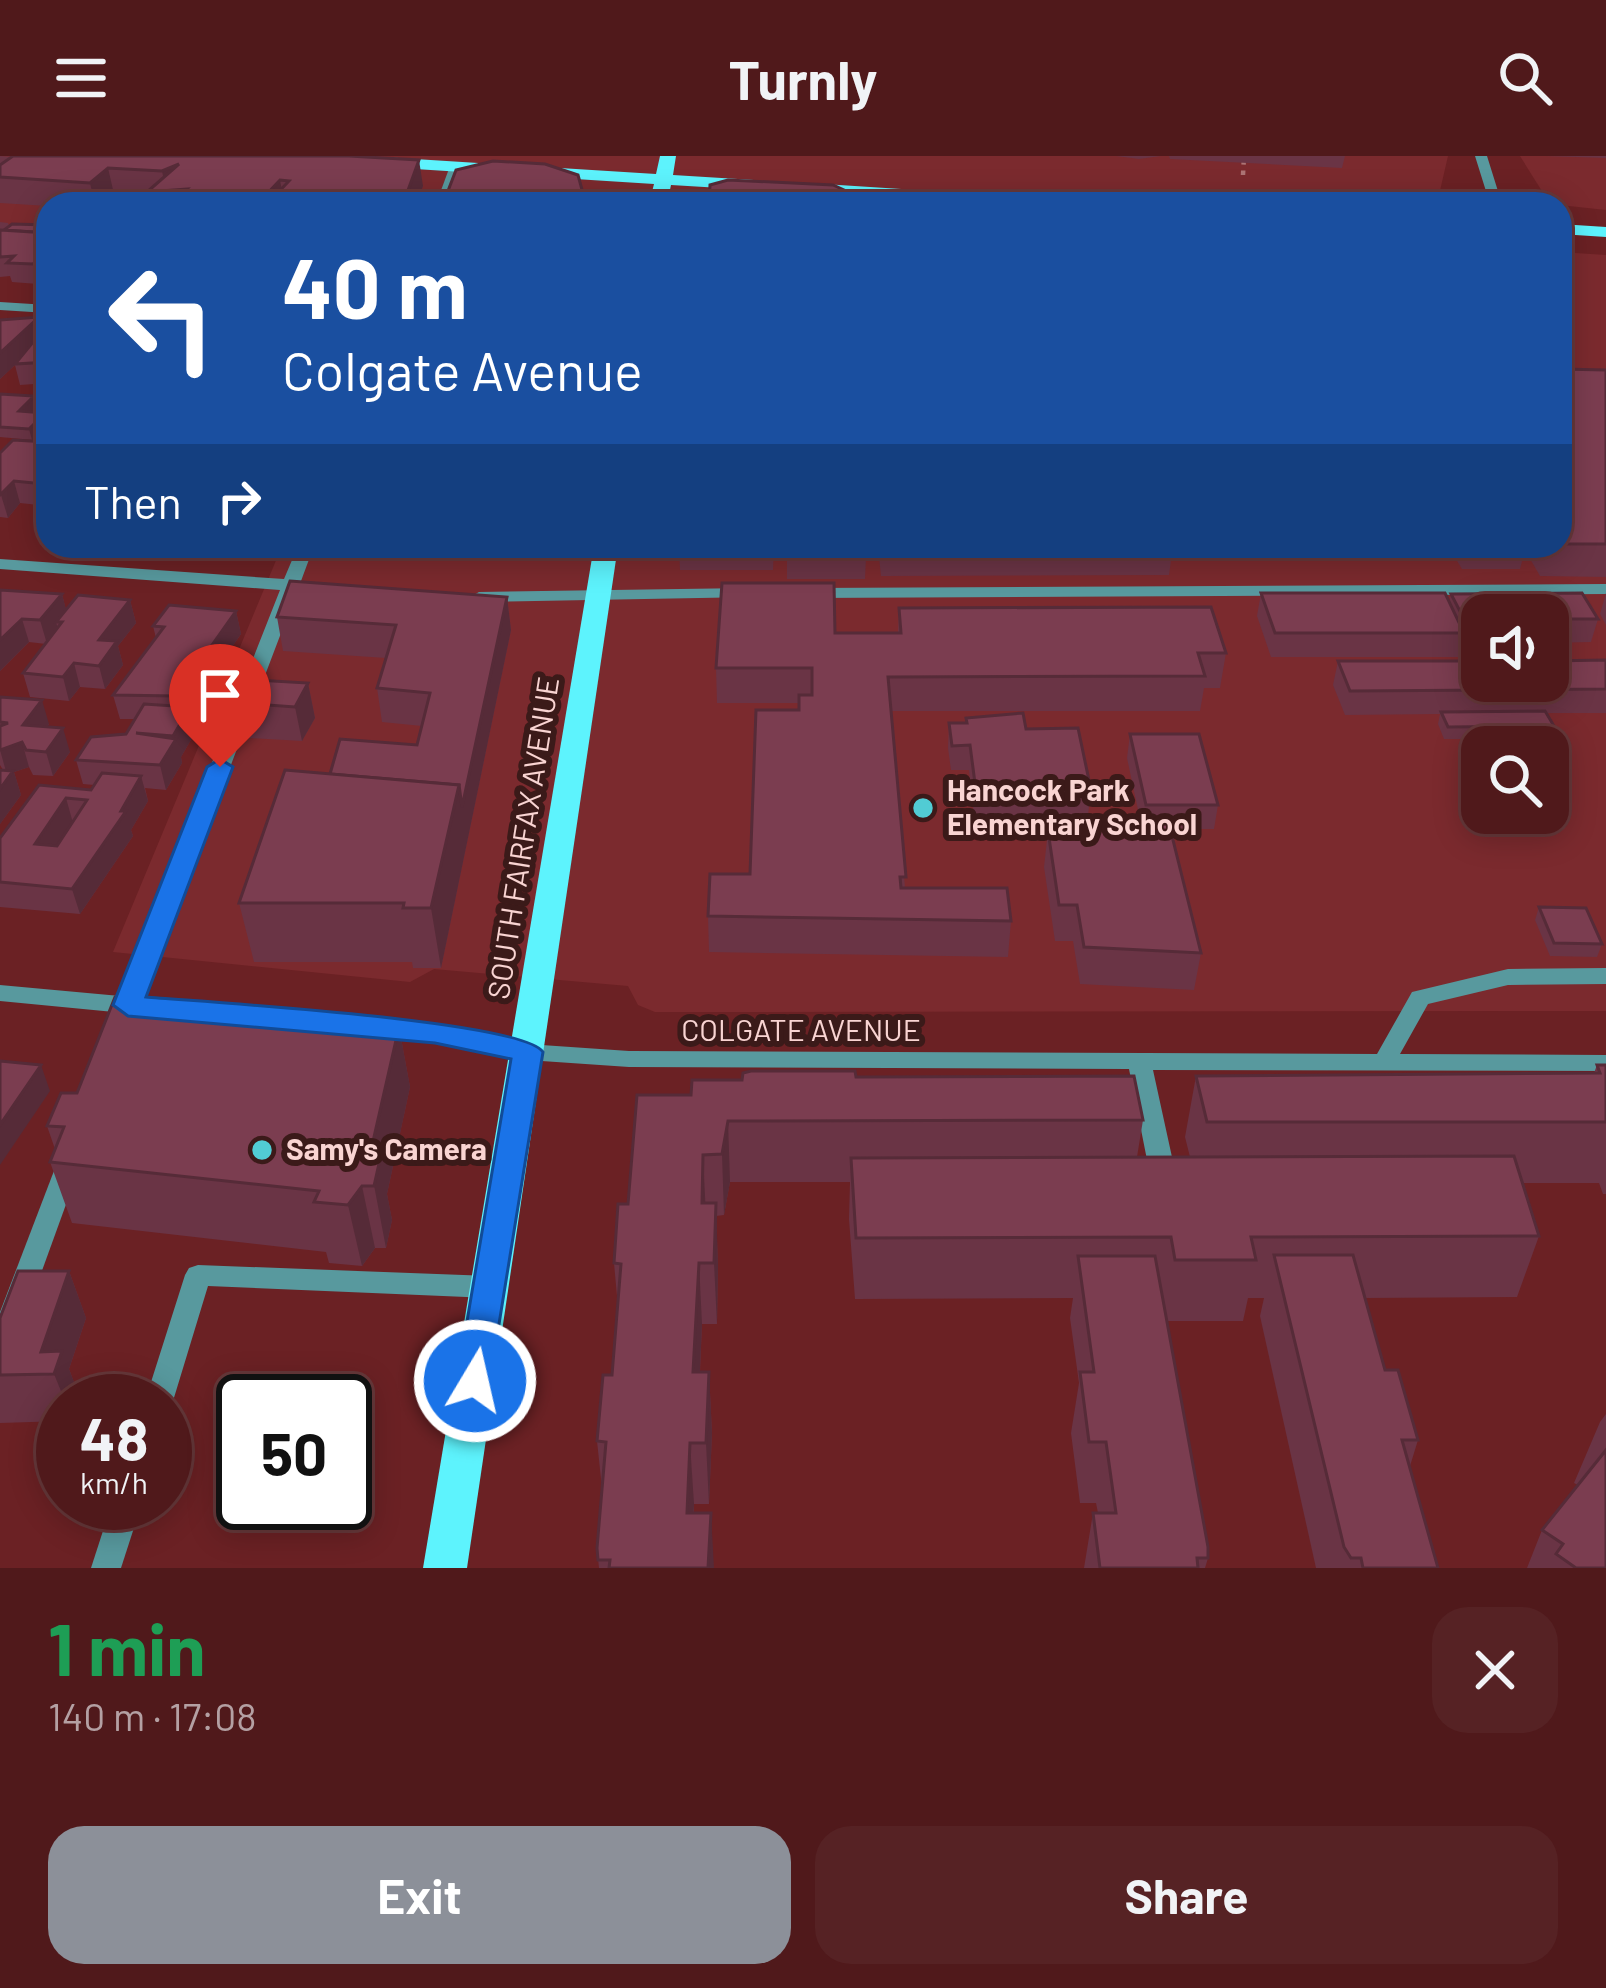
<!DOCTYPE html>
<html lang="en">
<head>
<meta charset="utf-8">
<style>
  body { margin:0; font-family:Barlow,sans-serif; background:#562224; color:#f1f3f6; height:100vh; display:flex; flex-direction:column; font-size:45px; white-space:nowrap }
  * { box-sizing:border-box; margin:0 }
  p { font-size:39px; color:#b4a0a3 }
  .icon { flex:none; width:66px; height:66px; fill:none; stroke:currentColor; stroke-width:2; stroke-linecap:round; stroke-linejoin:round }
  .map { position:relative; height:1412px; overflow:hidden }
  .details { display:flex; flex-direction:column; background:#50191b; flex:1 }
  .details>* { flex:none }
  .guide { position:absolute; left:36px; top:36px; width:1536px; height:366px; border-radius:36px; box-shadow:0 6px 30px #0003,0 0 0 3px #67383a; background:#1a4fa0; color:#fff; overflow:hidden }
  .buttons { position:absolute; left:1461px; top:438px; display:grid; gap:24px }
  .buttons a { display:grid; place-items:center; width:108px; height:108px; border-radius:24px; background:#50191b; box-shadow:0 6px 30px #0003,0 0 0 3px #67383a; font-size:60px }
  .speed { position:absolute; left:36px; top:1218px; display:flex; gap:24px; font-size:60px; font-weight:700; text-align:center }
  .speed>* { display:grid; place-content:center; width:156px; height:156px; border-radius:50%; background:#50191b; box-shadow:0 6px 30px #0003,0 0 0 3px #67383a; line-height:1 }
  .speed small { font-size:30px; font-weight:400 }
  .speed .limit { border:6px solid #111; border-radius:18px; background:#fff; color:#111 }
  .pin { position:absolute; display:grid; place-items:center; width:102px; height:102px; color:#fff; margin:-123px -51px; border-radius:50% 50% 50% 0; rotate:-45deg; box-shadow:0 0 12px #0007 }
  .pin .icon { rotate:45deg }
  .me { position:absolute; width:132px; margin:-66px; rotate:9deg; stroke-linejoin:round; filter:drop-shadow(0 0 9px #0008) }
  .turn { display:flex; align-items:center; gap:42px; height:252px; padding:0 48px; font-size:54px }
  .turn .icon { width:156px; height:156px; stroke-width:2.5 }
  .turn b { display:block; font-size:84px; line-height:102px }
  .then { display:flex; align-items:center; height:114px; padding:0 48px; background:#0003; gap:24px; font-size:45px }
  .round { display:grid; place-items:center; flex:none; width:126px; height:126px; border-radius:36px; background:#562224 }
  .summary { display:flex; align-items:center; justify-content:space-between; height:204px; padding:0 48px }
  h1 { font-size:72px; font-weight:700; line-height:90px; color:#1e9e55 }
  .action { display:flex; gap:24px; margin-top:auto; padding:24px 48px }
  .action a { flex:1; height:138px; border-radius:36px; background:#8c9099; color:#fff; font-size:48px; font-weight:700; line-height:138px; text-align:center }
  .action a+a { background:#562224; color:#f1f3f6 }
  header { display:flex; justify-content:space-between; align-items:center; height:156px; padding:0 48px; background:#50191b; font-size:54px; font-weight:700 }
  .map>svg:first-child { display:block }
</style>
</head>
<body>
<header><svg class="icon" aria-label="menu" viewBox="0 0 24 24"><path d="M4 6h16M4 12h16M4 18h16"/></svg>Turnly<svg class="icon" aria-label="search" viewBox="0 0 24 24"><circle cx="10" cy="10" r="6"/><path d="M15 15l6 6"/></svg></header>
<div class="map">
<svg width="1606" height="1412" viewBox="0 0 1606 1412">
  <rect width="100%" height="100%" fill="#6b2124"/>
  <g fill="#7b2a2e" fill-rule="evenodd">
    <path d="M0,0H1448L1439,39L1445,48H48V78L0,75Z"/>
    <path d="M1520,0H1606V54L1550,48Z"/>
    <path d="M1560,96L1606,99V855L655,856L638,849L628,830L434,813L410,826L113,796L282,390H1560ZM1482,459H1548V525H1482ZM1482,591H1548V657H1482Z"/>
  </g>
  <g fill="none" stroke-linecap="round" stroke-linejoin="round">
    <path stroke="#ad7475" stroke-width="4.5" stroke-dasharray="4.5 6" stroke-linecap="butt" d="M1243,19L1244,0"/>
    <g fill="#58999e" fill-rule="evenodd">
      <path d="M1475,0H1487L1502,48H1490Z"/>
      <path d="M456,6L462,10L448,48H436L450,10Z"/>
      <path d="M0,146L48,149V157L0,154Z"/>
      <path d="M298,390H314L301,425L323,427L326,431L317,436L297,435L142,843L150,850L147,856L136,858L132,866H116L114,856L0,845V829L120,840L280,434L0,413V403L284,423Z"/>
      <path d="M1606,428V438L809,442L800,437L809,432Z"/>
      <path d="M748,432L754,433V441L479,446L470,441L479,436Z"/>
      <path d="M1606,812V828L1508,829L1428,848L1400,898L1606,899V915L1153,914L1177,1024L1173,1031L1164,1034L1155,1031L1151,1024L1129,913L629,911L527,904L435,884L373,879L365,877L361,871L365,865L373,863L435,868L527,888L629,895L1377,898L1412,836L1508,813Z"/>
      <path d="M69,998L78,1000L81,1007L14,1192L10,1200L0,1203V1156L57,1007L60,1000Z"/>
      <path d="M198,1109L490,1120L499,1124L503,1131L499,1138L490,1142L208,1130L173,1245L165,1255V1245H145L185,1119L189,1112Z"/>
      <path d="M112,1347H142L121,1412H91Z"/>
    </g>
    <g fill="#5df3fd" fill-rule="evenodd">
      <path d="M660,0H676L673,19L754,24L763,29L754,34L671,29L667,48H649L654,28L383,11L375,6L383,1L656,18Z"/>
      <path d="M808,27L1058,43L1067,48H976L802,36V28Z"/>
      <path d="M1560,68L1606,71V81L1560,78Z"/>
      <path d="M594,390H618L467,1412H423Z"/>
    </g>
  </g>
  <g fill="#6a3445" fill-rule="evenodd">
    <path d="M0,0L423,30L416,48H48V50L0,47ZM114,38L148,40L149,42L111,40Z"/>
    <path d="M1116,0H1161L1139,3Z"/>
    <path d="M1169,0H1345L1342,12L1170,3Z"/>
    <path d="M1545,0H1606V2Z"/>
    <path d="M0,66L8,67L9,70L48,69V119L38,128L12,126L10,120L0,121Z"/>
    <path d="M39,161L42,175L48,169V227L20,229L15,209L0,223V164Z"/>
    <path d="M1560,213L1606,214V421L1540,420L1525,394L1520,413H1462L1448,390H1560Z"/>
    <path d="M0,238L34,240L37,251L32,256L48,267L32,284L0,281Z"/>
    <path d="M48,286V350L20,347L8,362L0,361V297Z"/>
    <path d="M395,390H523L520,395L397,400Z"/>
    <path d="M679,390H774L773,414H680Z"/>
    <path d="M787,390H1173L1169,419L881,420L879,401H866L865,423H787Z"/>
    <path d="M0,434L62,438L66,454L130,444L136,467L118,490L123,509L105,533L80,531L69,545L30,541L23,517L46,488L29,486L0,515Z"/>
    <path d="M1261,437L1449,446L1451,438L1598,463L1591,486L1548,487V459H1482V487H1462L1458,501H1271L1257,460Z"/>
    <path d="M1606,437V469L1600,458Z"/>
    <path d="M507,441L511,474L441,812H413L412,806H254L239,747L330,618L417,589L422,570L382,566L377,532L386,502L283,495L277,461Z"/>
    <path d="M899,452L1226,497L1220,532H1204L1200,555H891L905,732L1011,765L1008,801L709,796L708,760L750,718L799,554V547H717L716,512L835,477H898Z"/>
    <path d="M236,455L241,478L190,551L196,575L181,601L182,607L166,634L145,632L148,645L131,674L133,680L80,758L0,751V682L39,629L91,634L94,629L83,628L76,604L126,578L135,563H120L113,539L156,482L153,470Z"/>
    <path d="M1606,504V557H1547L1554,570L1550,583H1444L1438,568L1440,558L1345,559L1333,529L1338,505L1482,525H1548Z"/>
    <path d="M308,527L315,562L302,585L249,582L242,547Z"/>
    <path d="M0,541L49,568L47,571L70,596L53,620L33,619L29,611L14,616L21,639L0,668V614H3L0,609Z"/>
    <path d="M966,562L1026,573L1091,634L1088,659L974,660L969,614H951L948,592L949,567H965Z"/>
    <path d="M1130,578L1218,649L1214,673H1171L1201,797L1194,834L1080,828L1073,785H1055L1044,711L1048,675L1094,674V668H1141L1127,602Z"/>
    <path d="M1539,751L1602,788L1597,801L1550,800L1535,764Z"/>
    <path d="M390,865L391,870L399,871L410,931L387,1038L392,1064L386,1092H375L362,1110L329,1107L326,1096L72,1067L50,1006L55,993L47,970L77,937Z"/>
    <path d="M1597,909H1606V1038H1603L1599,1027H1522L1539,1080L1517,1141L1365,1142L1385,1214L1418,1284L1410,1310L1438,1412H1316L1260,1160L1264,1142H1248L1243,1165H1167L1208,1402L1205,1412H1084L1093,1357H1098L1096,1347H1080L1071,1277L1079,1227L1070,1162L1073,1142L855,1143L849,1063L850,1026H730L724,1059L716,1060L718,1109L717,1168H702L700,1216H709L712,1277L709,1348H694V1357L714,1412H599L597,1392L602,1332L597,1285L612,1219L618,1151L614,1107L628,1048L691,939L742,924L856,921L1143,964L1137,1001H1190L1185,981L1196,920L1594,917Z"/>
    <path d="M69,1115L86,1162L69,1213L80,1242L79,1245H63V1265L0,1267V1162Z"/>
    <path d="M1606,1258V1412H1527L1542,1374L1578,1329L1574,1327L1600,1266Z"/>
  </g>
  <g fill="#562b38">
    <path d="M419,4L423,30L416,48H403Z"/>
    <path d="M179,8L187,33L182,38L184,48H150L147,36L166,34L162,15Z"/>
    <path d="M108,12L114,38L102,48H95L90,27Z"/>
    <path d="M280,24L284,46L270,45V48H261V44Z"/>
    <path d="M48,95V119L38,128L33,108Z"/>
    <path d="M39,161L44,182L0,223V197Z"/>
    <path d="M34,240L37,251L22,266L19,255Z"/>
    <path d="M45,257L48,267L32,284L29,273Z"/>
    <path d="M14,325L20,347L8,362L1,339Z"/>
    <path d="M62,438L68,461L62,466H56L58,473L47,488L40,464Z"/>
    <path d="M507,441L511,474L441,812L431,752L459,629Z"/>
    <path d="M130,444L136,467L118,490L123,509L105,533L99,510V484Z"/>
    <path d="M236,455L241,478L190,551L196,575L181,601L182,607L166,634L160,609L175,586L173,580L182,564L176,540Z"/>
    <path d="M22,463L29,486L0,515V484Z"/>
    <path d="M74,507L80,531L69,545L63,521Z"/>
    <path d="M308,527L315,562L302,585L295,551Z"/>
    <path d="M42,544L49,568L31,593L23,569Z"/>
    <path d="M63,572L70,596L53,620L46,596Z"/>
    <path d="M22,586L29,611L14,616L21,639L0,668V633L7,619L0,594Z"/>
    <path d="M141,620L148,645L131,674L133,680L80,758L72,733Z"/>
    <path d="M66,642L73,667L42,713L35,688Z"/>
    <path d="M390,865L395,892L399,871L410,931L387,1038L392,1064L386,1092L369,1003Z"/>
    <path d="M41,909L50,935L0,1009V969Z"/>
    <path d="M728,965L730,1026L724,1059L722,998Z"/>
    <path d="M703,999L706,1060L705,1109L702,1047Z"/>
    <path d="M362,1030L375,1092L362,1110L348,1049Z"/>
    <path d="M716,1047L718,1109L717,1168L714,1107Z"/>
    <path d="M699,1107L702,1168L697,1277L693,1216Z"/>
    <path d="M69,1115L86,1162L69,1213L80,1242L79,1245H65L54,1218L41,1196Z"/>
    <path d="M709,1216L712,1277L709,1348L706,1287Z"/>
    <path d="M690,1287L694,1348L691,1412L687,1357Z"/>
    <path d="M711,1357L714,1412H708Z"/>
  </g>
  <g fill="#7b3d50" stroke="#562b38" stroke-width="3" fill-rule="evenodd">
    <path d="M13,0H349L419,4L403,48H348L270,45L289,25L280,24L261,44L182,38L187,33L147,36L179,8L162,15L108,12L90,27L0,21V9Z"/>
    <path d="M493,5L545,8L578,19L584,41L583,48H443L456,14Z"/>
    <path d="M728,24L833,29L844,34L846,48H709L710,29Z"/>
    <path d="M84,39L177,44L173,48H74Z"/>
    <path d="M12,68L48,69V77L4,74Z"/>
    <path d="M0,74L48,77L46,83L48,95L33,108L7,107L14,100L0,101Z"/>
    <path d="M39,161L0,197V164Z"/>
    <path d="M47,169L48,206L15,208Z"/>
    <path d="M1560,213L1606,214V388H1560Z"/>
    <path d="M0,238L34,240L19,255L45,257L29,273L0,271Z"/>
    <path d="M13,284L48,286V322L44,328L14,325L0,339V297Z"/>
    <path d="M290,425L507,441L462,651L459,629L330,618L340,583L417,589L430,537L377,532L396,469L277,461Z"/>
    <path d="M722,427H834L835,477H901L899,452L1211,451L1226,497H1198L1205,520L888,521L906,721H900L901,732H1007L1011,765L708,760L710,718H750L756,554H799V539H812V512H716Z"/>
    <path d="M0,434L62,438L40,464L22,463L0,484Z"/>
    <path d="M1261,437H1445L1464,477H1275Z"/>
    <path d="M1582,437L1598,463H1548V459H1482V463H1464L1451,438Z"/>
    <path d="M78,439L130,444L99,484L117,485L99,510L74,507L63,521L23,517L62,466H56Z"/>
    <path d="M169,449L236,455L176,540L113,539L164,471L153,470Z"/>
    <path d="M1606,504V533L1499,534L1495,525H1548V505Z"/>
    <path d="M1338,505H1477L1482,515V525H1487L1492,534L1350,535Z"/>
    <path d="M256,524L308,527L295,551L242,547Z"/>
    <path d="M0,541L42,544L23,569L63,572L46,596L26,594L22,586L0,594V570L8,567L0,566Z"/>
    <path d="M144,548L190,551L173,580L136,577L176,583L160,609L76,604L91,581L126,578Z"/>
    <path d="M1545,555L1554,570L1448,571L1441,556Z"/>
    <path d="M1023,557L1026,573L1078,572L1091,634L976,635L970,589L952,590L949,567H967L966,562Z"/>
    <path d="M1130,578H1199L1218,649H1146Z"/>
    <path d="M0,614L13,615L0,633Z"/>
    <path d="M285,614L459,629L431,752H403L404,747H239Z"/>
    <path d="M102,617L141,620L121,655H126L72,733L0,726V682L39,629L91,634ZM66,642L87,644L57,690L35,688Z"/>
    <path d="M1094,668H1169L1201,797L1084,791L1077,749H1059L1048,675L1096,674Z"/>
    <path d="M1539,751L1586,752L1602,788L1554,787Z"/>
    <path d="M115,841L390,865L388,869L399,871L369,1003H380L374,1030H362L348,1049L314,1046L319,1035L50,1006L64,971L47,970L61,937H77Z"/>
    <path d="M0,905L41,909L0,969Z"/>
    <path d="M1597,909H1606V966H1207L1196,920L1600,917Z"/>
    <path d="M751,915H855L856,921L1134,920L1143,964L728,965L722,998L703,999L702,1047H716L714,1107H699L693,1216H709L706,1287H690L687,1357H711L708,1412H609L610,1404H598L597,1392L606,1286L597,1285L603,1219H612L621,1108L614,1107L618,1048H628L637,939H691L692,924H742L743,917Z"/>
    <path d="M1514,1000L1539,1080L1251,1081L1256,1104H1175L1171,1081L856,1082L851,1002Z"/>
    <path d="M1274,1099H1353L1385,1214H1398L1418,1284H1402L1438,1412H1363L1361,1402H1351L1344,1391Z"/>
    <path d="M1078,1100H1155L1208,1391V1402H1197L1198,1412H1100L1093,1357H1116L1106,1286H1089L1080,1216H1094Z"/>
    <path d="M18,1115H69L41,1196L62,1195L54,1218L0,1219V1162Z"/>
    <path d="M1606,1294V1412H1576L1556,1398L1563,1388L1542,1374Z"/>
  </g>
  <path fill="#1a73e8" stroke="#114b97" stroke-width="3" d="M220,603L233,611L146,841C202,846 522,864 543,896L488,1236L475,1240L462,1236L457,1225L511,903L435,887L128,860L113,849L207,611Z"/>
  <g fill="#51ccd4" stroke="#3b1a19" stroke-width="4.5">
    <circle cx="923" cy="652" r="12"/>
    <circle cx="262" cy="994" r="12"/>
  </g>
  <g text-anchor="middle" stroke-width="12" stroke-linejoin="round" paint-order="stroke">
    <g font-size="30" font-weight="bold" fill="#f9d4d2" stroke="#3b1a19" text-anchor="start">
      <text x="947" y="645">Hancock Park<tspan x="947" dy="34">Elementary School</tspan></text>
      <text x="286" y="1004">Samy's Camera</text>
    </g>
    <g font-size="30" fill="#f9d4d2" stroke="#3b1a19">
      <text transform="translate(524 682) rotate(-81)" y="10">SOUTH FAIRFAX AVENUE</text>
      <text x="801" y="885">COLGATE AVENUE</text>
    </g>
  </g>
</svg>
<div class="buttons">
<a><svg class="icon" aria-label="sound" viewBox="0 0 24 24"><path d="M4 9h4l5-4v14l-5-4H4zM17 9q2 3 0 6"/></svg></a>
<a><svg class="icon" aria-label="search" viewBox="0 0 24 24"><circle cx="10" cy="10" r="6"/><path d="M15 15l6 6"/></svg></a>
</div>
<div class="speed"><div>48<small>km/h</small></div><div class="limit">50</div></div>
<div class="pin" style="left:220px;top:611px;background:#d93025"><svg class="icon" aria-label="arrive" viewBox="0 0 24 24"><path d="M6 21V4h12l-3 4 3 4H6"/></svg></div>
<svg class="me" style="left:475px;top:1225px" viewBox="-20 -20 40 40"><circle r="17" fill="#1a73e8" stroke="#fff" stroke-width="3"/><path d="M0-11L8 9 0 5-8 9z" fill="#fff"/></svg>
<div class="guide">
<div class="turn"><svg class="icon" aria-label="left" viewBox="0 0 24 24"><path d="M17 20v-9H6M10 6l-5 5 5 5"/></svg><div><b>40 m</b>Colgate Avenue</div></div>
<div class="then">Then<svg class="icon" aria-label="right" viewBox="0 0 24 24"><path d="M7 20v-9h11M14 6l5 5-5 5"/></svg></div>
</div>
</div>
<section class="details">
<div class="summary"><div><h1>1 min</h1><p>140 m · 17:08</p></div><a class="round"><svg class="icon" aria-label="close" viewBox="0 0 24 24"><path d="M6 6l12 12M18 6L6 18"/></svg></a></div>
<div class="action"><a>Exit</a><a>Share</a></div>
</section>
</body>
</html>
